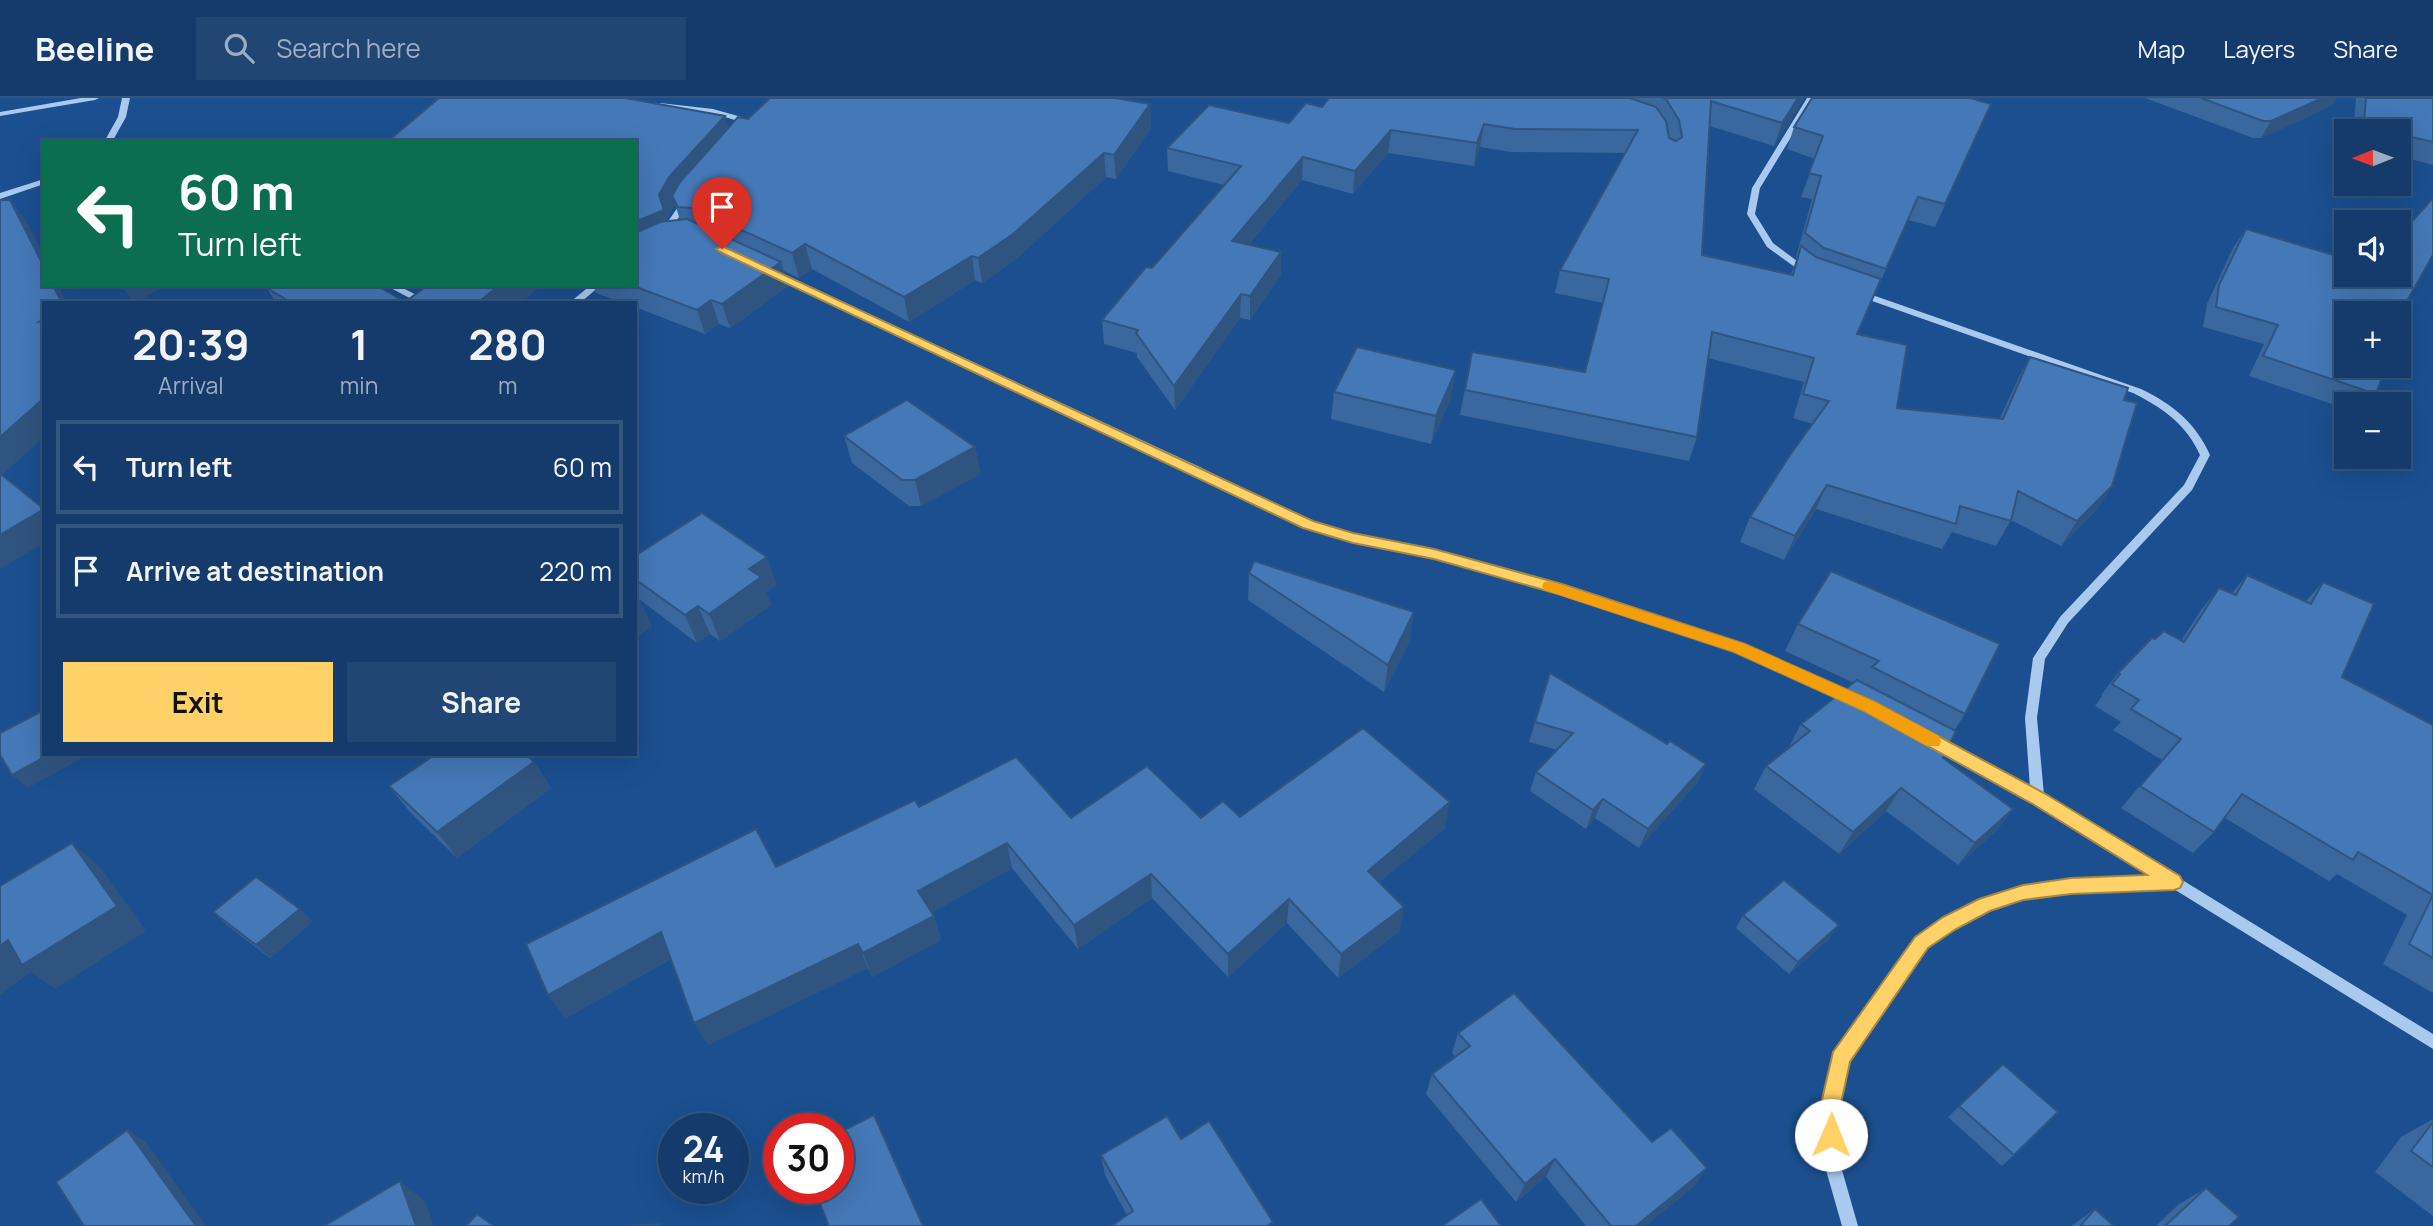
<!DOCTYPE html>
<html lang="en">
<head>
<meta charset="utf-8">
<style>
  body { margin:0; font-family:Manrope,sans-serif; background:#214673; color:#f1f3f6; height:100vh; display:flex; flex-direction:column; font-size:26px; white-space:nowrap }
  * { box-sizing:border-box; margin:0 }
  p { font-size:23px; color:#9dadc1 }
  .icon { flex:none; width:38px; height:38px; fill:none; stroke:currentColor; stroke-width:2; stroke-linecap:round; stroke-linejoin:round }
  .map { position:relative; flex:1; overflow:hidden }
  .side { position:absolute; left:42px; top:203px; width:595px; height:455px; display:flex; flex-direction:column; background:#143b6b; border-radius:0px; box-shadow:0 7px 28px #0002,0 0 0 2px #33557e }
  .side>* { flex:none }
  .top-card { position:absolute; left:42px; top:42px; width:595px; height:147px; border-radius:0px; box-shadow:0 7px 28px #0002,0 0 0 2px #33557e; background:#0b6e4f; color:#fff; overflow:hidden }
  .needle { width:46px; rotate:269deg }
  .tools { position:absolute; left:2334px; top:21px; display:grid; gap:14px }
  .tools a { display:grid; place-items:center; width:77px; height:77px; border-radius:0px; background:#143b6b; box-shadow:0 7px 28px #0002,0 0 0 2px #33557e; font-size:35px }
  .speed { position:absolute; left:658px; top:1015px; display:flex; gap:14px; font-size:35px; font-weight:700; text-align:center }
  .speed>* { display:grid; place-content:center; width:91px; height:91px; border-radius:50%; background:#143b6b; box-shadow:0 7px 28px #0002,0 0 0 2px #33557e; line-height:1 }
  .speed small { font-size:18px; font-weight:400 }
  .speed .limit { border:10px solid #d22; background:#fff; color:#111 }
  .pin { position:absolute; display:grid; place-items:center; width:60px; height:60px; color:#fff; margin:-72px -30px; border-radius:50% 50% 50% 0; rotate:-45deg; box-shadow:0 0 7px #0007 }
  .pin .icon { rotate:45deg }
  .me { position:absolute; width:77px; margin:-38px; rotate:1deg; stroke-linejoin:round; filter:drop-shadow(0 0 5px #0008) }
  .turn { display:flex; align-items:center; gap:24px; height:147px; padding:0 21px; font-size:32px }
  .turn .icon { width:91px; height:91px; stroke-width:2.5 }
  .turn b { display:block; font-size:49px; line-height:60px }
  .eta { display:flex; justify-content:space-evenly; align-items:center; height:119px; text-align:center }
  .eta b { font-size:42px; font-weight:700; line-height:49px }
  .button { display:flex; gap:14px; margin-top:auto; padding:14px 21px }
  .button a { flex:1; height:80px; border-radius:0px; background:#ffd166; color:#111; font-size:28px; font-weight:700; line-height:80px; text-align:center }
  .button a+a { background:#214673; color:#f1f3f6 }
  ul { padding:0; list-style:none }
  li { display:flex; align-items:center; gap:21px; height:94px; margin:0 14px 10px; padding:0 7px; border:4px solid #33557e; border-radius:0px }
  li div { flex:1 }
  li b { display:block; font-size:26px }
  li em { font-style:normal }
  header { display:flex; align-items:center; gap:42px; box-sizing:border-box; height:98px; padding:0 35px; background:#143b6b; border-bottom:2px solid #33557e }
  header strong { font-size:33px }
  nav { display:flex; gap:38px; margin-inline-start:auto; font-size:24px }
  .search { width:490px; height:63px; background:#214673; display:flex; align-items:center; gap:18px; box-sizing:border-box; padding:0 24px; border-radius:0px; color:#9dadc1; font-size:26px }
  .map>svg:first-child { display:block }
</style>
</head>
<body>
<header>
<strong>Beeline</strong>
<div class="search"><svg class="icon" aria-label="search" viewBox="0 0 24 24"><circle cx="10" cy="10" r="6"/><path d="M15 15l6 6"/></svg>Search here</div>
<nav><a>Map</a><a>Layers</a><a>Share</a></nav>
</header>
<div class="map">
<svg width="2433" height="1128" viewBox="0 0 2433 1128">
  <rect width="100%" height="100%" fill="#1b4f8f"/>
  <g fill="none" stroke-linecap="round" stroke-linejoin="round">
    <g fill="#a9c9ee" fill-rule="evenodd">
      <path d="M81,0H99L95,2L0,18V14Z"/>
      <path d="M122,0H130L126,19L112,44H104L118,19Z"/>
      <path d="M1807,0H1815L1760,90L1755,116L1773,145L1809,172V176L1806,177L1767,149L1747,116L1752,90Z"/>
      <path d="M660,5L713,11L745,20L747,31L740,33L738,23L712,15L663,9L659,7Z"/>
      <path d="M44,81V86L0,101V95Z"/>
      <path d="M684,100L691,102L677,122L684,137L680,140L676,137L669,122Z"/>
      <path d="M772,171L1200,369L1266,403L1312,423L1354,436L1434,452L1566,489L1744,547L1859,599L1861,602L1859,605H1851L1736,553L1559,495L1434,460L1353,444L1304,429L1258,409L1192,373L769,176V172Z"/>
      <path d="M385,187H397L432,205H419Z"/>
      <path d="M591,187H601L580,205H569Z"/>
      <path d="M1858,192L2141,291C2172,306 2195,324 2210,357L2192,392L2068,525L2045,561L2037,620L2044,697L2433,936V951L2172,790L2071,794L2023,801L1989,811L1955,829L1926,850L1847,964L1838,1010L1840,1065L1858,1128H1842L1824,1065L1822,1010L1832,961L1916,840L1945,821L1980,802L2023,789L2071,782L2154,779L2033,704L1928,647L1927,643L1928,639H1938L2030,690L2025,620L2033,560L2060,519L2184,387L2200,357C2186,326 2163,310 2133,295L1855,197L1853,195Z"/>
    </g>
  </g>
  <g fill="#3a679d" fill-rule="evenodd">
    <path d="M1329,0H1804L1774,48L1710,28L1702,157L1791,176L1797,160L1796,159L1812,101L1801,99L1815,61L1787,51L1794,29L1991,6L1935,129L1908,122L1857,236L1897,310L2000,320L2017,283L2030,259L2124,302L2112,388L2096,412L2061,448L2011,422L1996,448L1952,434L1942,451L1816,411L1784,462L1740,444L1750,419L1813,326L1793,320L1804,284L1708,260L1697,339L1689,363L1460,317L1472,254L1585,274L1603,205L1555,195L1560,172L1625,55L1511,54L1480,49L1474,68L1388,55L1353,96L1302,82L1249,146L1281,154V177L1250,222L1240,220L1175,312L1137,259V255L1104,246L1102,222L1152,170L1224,87L1168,73L1167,50L1289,25L1322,9Z"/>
    <path d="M2145,0H2336L2331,8L2261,40H2253Z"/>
    <path d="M2356,0H2433V67L2399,58V33H2353Z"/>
    <path d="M1150,6L1151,30L1116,81L1106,79L1016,161L982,185L975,182L909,224L812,171L799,180L784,173L788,188L730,230L719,226L705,236L635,209V205H623L596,195L593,187H635V44L725,18L728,30L748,21ZM675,106L680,122L668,123L667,120Z"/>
    <path d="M2246,131L2399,177L2347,215L2376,296L2368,306H2347V311L2249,278L2264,246L2203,229L2207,206L2233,150Z"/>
    <path d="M542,187L520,205H276L267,190L405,204Z"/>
    <path d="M1334,294L1451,299L1431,346L1331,321Z"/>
    <path d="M844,338L975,349L980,376L921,408H909L852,365Z"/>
    <path d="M635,458L777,487L766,494L771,507L720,543L710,536L697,545L639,501L652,528L635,540Z"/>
    <path d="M1831,473L1965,616L1954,633L1943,660L2013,711L1996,733L1958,767L1886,713L1839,756L1754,691L1766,668L1789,649L1801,626L1854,585L1785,553L1798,526Z"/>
    <path d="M1249,475L1410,542L1384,594L1248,502Z"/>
    <path d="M2247,477L2305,504L2323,484L2342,579L2433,627V895L2383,866L2407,817L2337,776L2329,783L2225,720L2214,734L2193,755L2121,710L2162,662L2113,632L2121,624L2095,608L2102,598L2101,597L2118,575L2155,541L2181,543L2201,512L2219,490L2232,495Z"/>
    <path d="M1550,575L1667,646L1706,666L1697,685L1639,750L1595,720L1586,731L1530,693L1536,674L1557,652L1529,644Z"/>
    <path d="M534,664L551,690L457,760L410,714L389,688Z"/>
    <path d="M919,709L1071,720L1240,719L1445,730L1379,784L1400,833L1338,880L1287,825L1228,879L1152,800L1078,851L1012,770L931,815L934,818L941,842L872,879L868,870L708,947L671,861L566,920L548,897L776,769Z"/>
    <path d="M213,814L313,823L270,860L227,827Z"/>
    <path d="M1743,817L1830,840L1789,876L1736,830Z"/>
    <path d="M1458,935L1652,1044L1707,1070L1694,1088L1645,1128H1586L1546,1079L1516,1104L1426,996L1432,976L1455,959L1452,955Z"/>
    <path d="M2003,966L2014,1057L2002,1068L1948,1019Z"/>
    <path d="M2433,1021V1118L2375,1074L2401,1039Z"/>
    <path d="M1181,1041L1273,1124L1127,1117L1105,1077L1101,1057Z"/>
    <path d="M2206,1090L2229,1128H2156L2178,1107Z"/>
    <path d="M2095,1111L2114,1128H2071Z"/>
  </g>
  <g fill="#305480">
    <path d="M1798,0H1804L1774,48L1782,25Z"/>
    <path d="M2322,0H2336L2331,8L2261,40L2271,23Z"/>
    <path d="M1150,6L1151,30L1116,81L1114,57Z"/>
    <path d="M725,18L732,40L672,98L675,106L667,120L672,135L635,152V124L659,97L669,79Z"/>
    <path d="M1484,26L1480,49L1474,68L1477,45Z"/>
    <path d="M1391,32L1388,55L1353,96L1355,73Z"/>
    <path d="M1104,55L1106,79L1016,161L982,185L978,160Z"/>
    <path d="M1303,59L1302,82L1232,166V143Z"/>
    <path d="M10,102L26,123L44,158V169Z"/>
    <path d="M805,146L812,171L799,180L792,155Z"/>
    <path d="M1281,154V177L1250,222V198Z"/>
    <path d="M972,158L975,182L909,224L904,199Z"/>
    <path d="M781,164L788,188L730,230L722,206Z"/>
    <path d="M53,187H58L67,205H62Z"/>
    <path d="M121,187H168L134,205Z"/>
    <path d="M500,187H542L520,205H477Z"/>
    <path d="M1241,196L1240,220L1175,312L1174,288Z"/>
    <path d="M711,202L719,226L705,236L697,212Z"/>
    <path d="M1456,272L1451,299L1431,346L1436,318Z"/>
    <path d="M44,300V339L0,379V339Z"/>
    <path d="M975,349L980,376L921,408L915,382Z"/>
    <path d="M1827,387L1816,411L1784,462L1795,438Z"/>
    <path d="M2112,388L2096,412L2061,448L2077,423Z"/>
    <path d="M44,411V445L0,471V437Z"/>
    <path d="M767,459L777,487L766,494L771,507L720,543L709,516L749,471Z"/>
    <path d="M639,501L652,528L635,540V504Z"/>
    <path d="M698,508L710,536L697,545L685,517Z"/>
    <path d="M1414,514L1410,542L1384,594L1388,567Z"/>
    <path d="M50,656H90L28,690L12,677Z"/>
    <path d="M534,664L551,690L457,760L437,734Z"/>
    <path d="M1706,666L1697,685L1639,750L1648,731Z"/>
    <path d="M1901,690L1886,713L1839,756L1853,734Z"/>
    <path d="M1603,701L1595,720L1586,731L1593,712Z"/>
    <path d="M1450,704L1445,730L1364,797L1368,773Z"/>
    <path d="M2013,711L1996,733L1958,767L1975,745Z"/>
    <path d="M72,745L101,770L146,833L55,891L31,874L0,897V848Z"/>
    <path d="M1007,745L1012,770L926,818L918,793Z"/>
    <path d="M1151,776L1152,800L1078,851L1074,827Z"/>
    <path d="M1289,801L1287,825L1228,879V856Z"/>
    <path d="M1404,809L1400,833L1338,880L1341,856Z"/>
    <path d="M300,811L313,823L270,860L256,847Z"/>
    <path d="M934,818L941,842L872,879L863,855Z"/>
    <path d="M1839,827L1830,840L1789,876L1798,864Z"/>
    <path d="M661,834L676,858L566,920L548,897Z"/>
    <path d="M858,846L868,870L708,947L694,925Z"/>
    <path d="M874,1017L884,1038L924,1128H923Z"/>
    <path d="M127,1032L145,1043L206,1128H196Z"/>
    <path d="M1555,1061L1546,1079L1516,1104L1525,1086Z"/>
    <path d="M1707,1070L1694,1088L1645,1128H1636Z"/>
    <path d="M400,1083L425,1103L434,1128H416Z"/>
  </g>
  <g fill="#4478b7" stroke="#305480" stroke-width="2">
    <path d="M439,0H625L725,18L669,79L659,97L664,112L635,124V44H387Z"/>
    <path d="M770,0H1115L1150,6L1114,57L1104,55L1013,136L978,160L972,158L904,199L805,146L792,155L693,110L678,109L672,98L680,84L738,19L748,21Z"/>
    <path d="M1329,0H1630L1656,9L1666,23L1669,40L1676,43L1682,39L1679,22L1666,1L1663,0H1798L1782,25L1711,3L1702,157L1793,177L1801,148L1816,159L1881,181L1857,236L1907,247L1897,310L2003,321L2030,259L2128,290L2124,302L2137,305L2112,388L2077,423L2018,393L2011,423L1960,408L1956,426L1827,387L1795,438L1750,419L1790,357L1829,303L1803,296L1814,260L1712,234L1697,339L1465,292L1472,254L1585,274L1609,181L1560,172L1638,32L1515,31L1484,26L1477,45L1391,32L1355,73L1303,59L1232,143L1281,154L1250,198L1241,196L1174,288L1136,235L1138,232L1102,222L1146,169L1152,170L1241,68L1167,50L1209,7L1289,25L1306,5L1322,9Z"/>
    <path d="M1812,0H1970L1991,6L1945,106L1918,99L1886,171L1824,150L1805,135L1821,78L1809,75L1823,38L1794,29Z"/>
    <path d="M2201,0H2322L2271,23H2263Z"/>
    <path d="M2366,0H2433V44L2399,36V33H2391L2364,26Z"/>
    <path d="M2433,100V157L2399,217V215H2347V268H2386L2376,296L2263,258L2278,227L2216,209L2219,187L2246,131L2347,161V177H2399V138Z"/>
    <path d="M0,102H10L44,169V187H53L62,205H44V221L39,224H44V300L0,339Z"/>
    <path d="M687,121L781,164L722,206L711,202L697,212L631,187H635V135L660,124Z"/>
    <path d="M272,187H376L405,204L428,187H500L477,205H292L267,190Z"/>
    <path d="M1357,249L1456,272L1436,318L1334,294Z"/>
    <path d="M907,302L975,349L915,382H902L844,338Z"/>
    <path d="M0,377H2L44,411L0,437Z"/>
    <path d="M702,415L767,459L749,471L761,479L709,516L698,508L685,517L635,481V458Z"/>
    <path d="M1254,463L1414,514L1388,567L1249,475Z"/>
    <path d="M1831,473L2000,546L1965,616L1872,569L1879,563L1798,526Z"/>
    <path d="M2247,477L2311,506L2323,484L2374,506L2342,579L2433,627V797L2358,754L2353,762L2242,696L2214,734L2140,688L2181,641L2131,611L2139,602L2112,586L2120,576L2118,575L2152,540L2155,541L2164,533L2184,544L2219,490L2236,497Z"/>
    <path d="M1550,575L1667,646L1670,643L1706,666L1648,731L1603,701L1593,712L1536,674L1573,635L1535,624Z"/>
    <path d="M1857,582L1956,633L1943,660L2013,711L1975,745L1901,690L1853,734L1766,668L1810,633L1801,626Z"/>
    <path d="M44,612V656H50L12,677L0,657V635Z"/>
    <path d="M1363,630L1450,704L1368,773L1404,809L1341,856L1289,801L1228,856L1151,776L1074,827L1007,745L918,793L934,818L863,855L858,846L694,925L661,834L548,897L526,846L756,731L776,769L915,702L919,709L1016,659L1071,720L1147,668L1201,720L1223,703L1240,719Z"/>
    <path d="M436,656H525L534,664L437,734L389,688Z"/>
    <path d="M72,745L117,808L22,867L8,842L0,848V788Z"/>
    <path d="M256,779L300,811L256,847L213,814Z"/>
    <path d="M1784,782L1839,827L1798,864L1743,817Z"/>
    <path d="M2433,797V860L2409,846Z"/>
    <path d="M1514,895L1652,1044L1671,1030L1707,1070L1636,1128H1611L1555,1061L1525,1086L1432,976L1470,948L1458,935Z"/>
    <path d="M2003,966L2058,1014L2014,1057L1959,1008Z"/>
    <path d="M874,1017L923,1128H829L814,1090H838V1035Z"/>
    <path d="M1167,1018L1181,1041L1209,1023L1273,1124L1267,1128H1111L1133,1113L1101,1057Z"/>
    <path d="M2433,1024V1069L2411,1053Z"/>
    <path d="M127,1032L196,1128H84L56,1084Z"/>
    <path d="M400,1083L416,1128H324Z"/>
    <path d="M2206,1090L2239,1119L2229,1128H2165Z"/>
    <path d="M1481,1101L1501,1128H1442Z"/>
    <path d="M2095,1111L2114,1128H2080Z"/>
    <path d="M477,1116L494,1128H466Z"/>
    <path d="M660,1126L659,1128H627Z"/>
  </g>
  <path fill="#ffd166" stroke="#a68842" stroke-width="2" d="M722,148L1313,423L1353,435L1434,451L1562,486L1745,546L1875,604L2044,695L2180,778L2183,784L2180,790L2174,792L2071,796L2023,802L1990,813L1956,831L1928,850L1850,964L1840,1010L1841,1037L1838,1044L1831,1048L1823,1044L1820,1037V1010L1833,954L1915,839L1943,819L1979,801L2023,787L2071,780L2147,777L2031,705L1864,613L1734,554L1558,496L1434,461L1353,445L1303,430L718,153L716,151Z"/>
  <path fill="#f59e0b" d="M1549,483L1745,546L1875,604L1939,638L1941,643L1939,648H1927L1864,613L1734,554L1544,492L1542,488L1544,484Z"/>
</svg>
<div class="tools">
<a><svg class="needle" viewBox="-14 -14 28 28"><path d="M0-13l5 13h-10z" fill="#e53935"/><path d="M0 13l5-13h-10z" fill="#9dadc1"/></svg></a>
<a><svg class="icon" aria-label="sound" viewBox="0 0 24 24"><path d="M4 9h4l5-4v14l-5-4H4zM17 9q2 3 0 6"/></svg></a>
<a>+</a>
<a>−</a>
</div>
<div class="speed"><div>24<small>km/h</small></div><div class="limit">30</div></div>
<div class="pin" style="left:722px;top:151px;background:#d93025"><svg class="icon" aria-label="arrive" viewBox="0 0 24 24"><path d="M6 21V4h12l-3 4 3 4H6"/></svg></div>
<svg class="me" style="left:1831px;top:1037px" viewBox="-20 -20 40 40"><circle r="19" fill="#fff"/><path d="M0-13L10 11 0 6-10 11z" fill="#ffd166"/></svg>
<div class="top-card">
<div class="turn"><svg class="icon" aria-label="left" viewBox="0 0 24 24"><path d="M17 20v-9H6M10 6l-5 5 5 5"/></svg><div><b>60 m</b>Turn left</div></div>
</div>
<section class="side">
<div class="eta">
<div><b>20:39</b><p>Arrival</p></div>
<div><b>1</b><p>min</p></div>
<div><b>280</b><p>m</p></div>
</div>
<ul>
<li><svg class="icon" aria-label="left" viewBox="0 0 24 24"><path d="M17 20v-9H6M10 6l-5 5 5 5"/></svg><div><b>Turn left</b></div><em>60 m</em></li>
<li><svg class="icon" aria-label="arrive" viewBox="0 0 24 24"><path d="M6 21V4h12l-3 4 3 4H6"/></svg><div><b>Arrive at destination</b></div><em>220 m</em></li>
</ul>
<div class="button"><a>Exit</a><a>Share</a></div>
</section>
</div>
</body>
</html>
